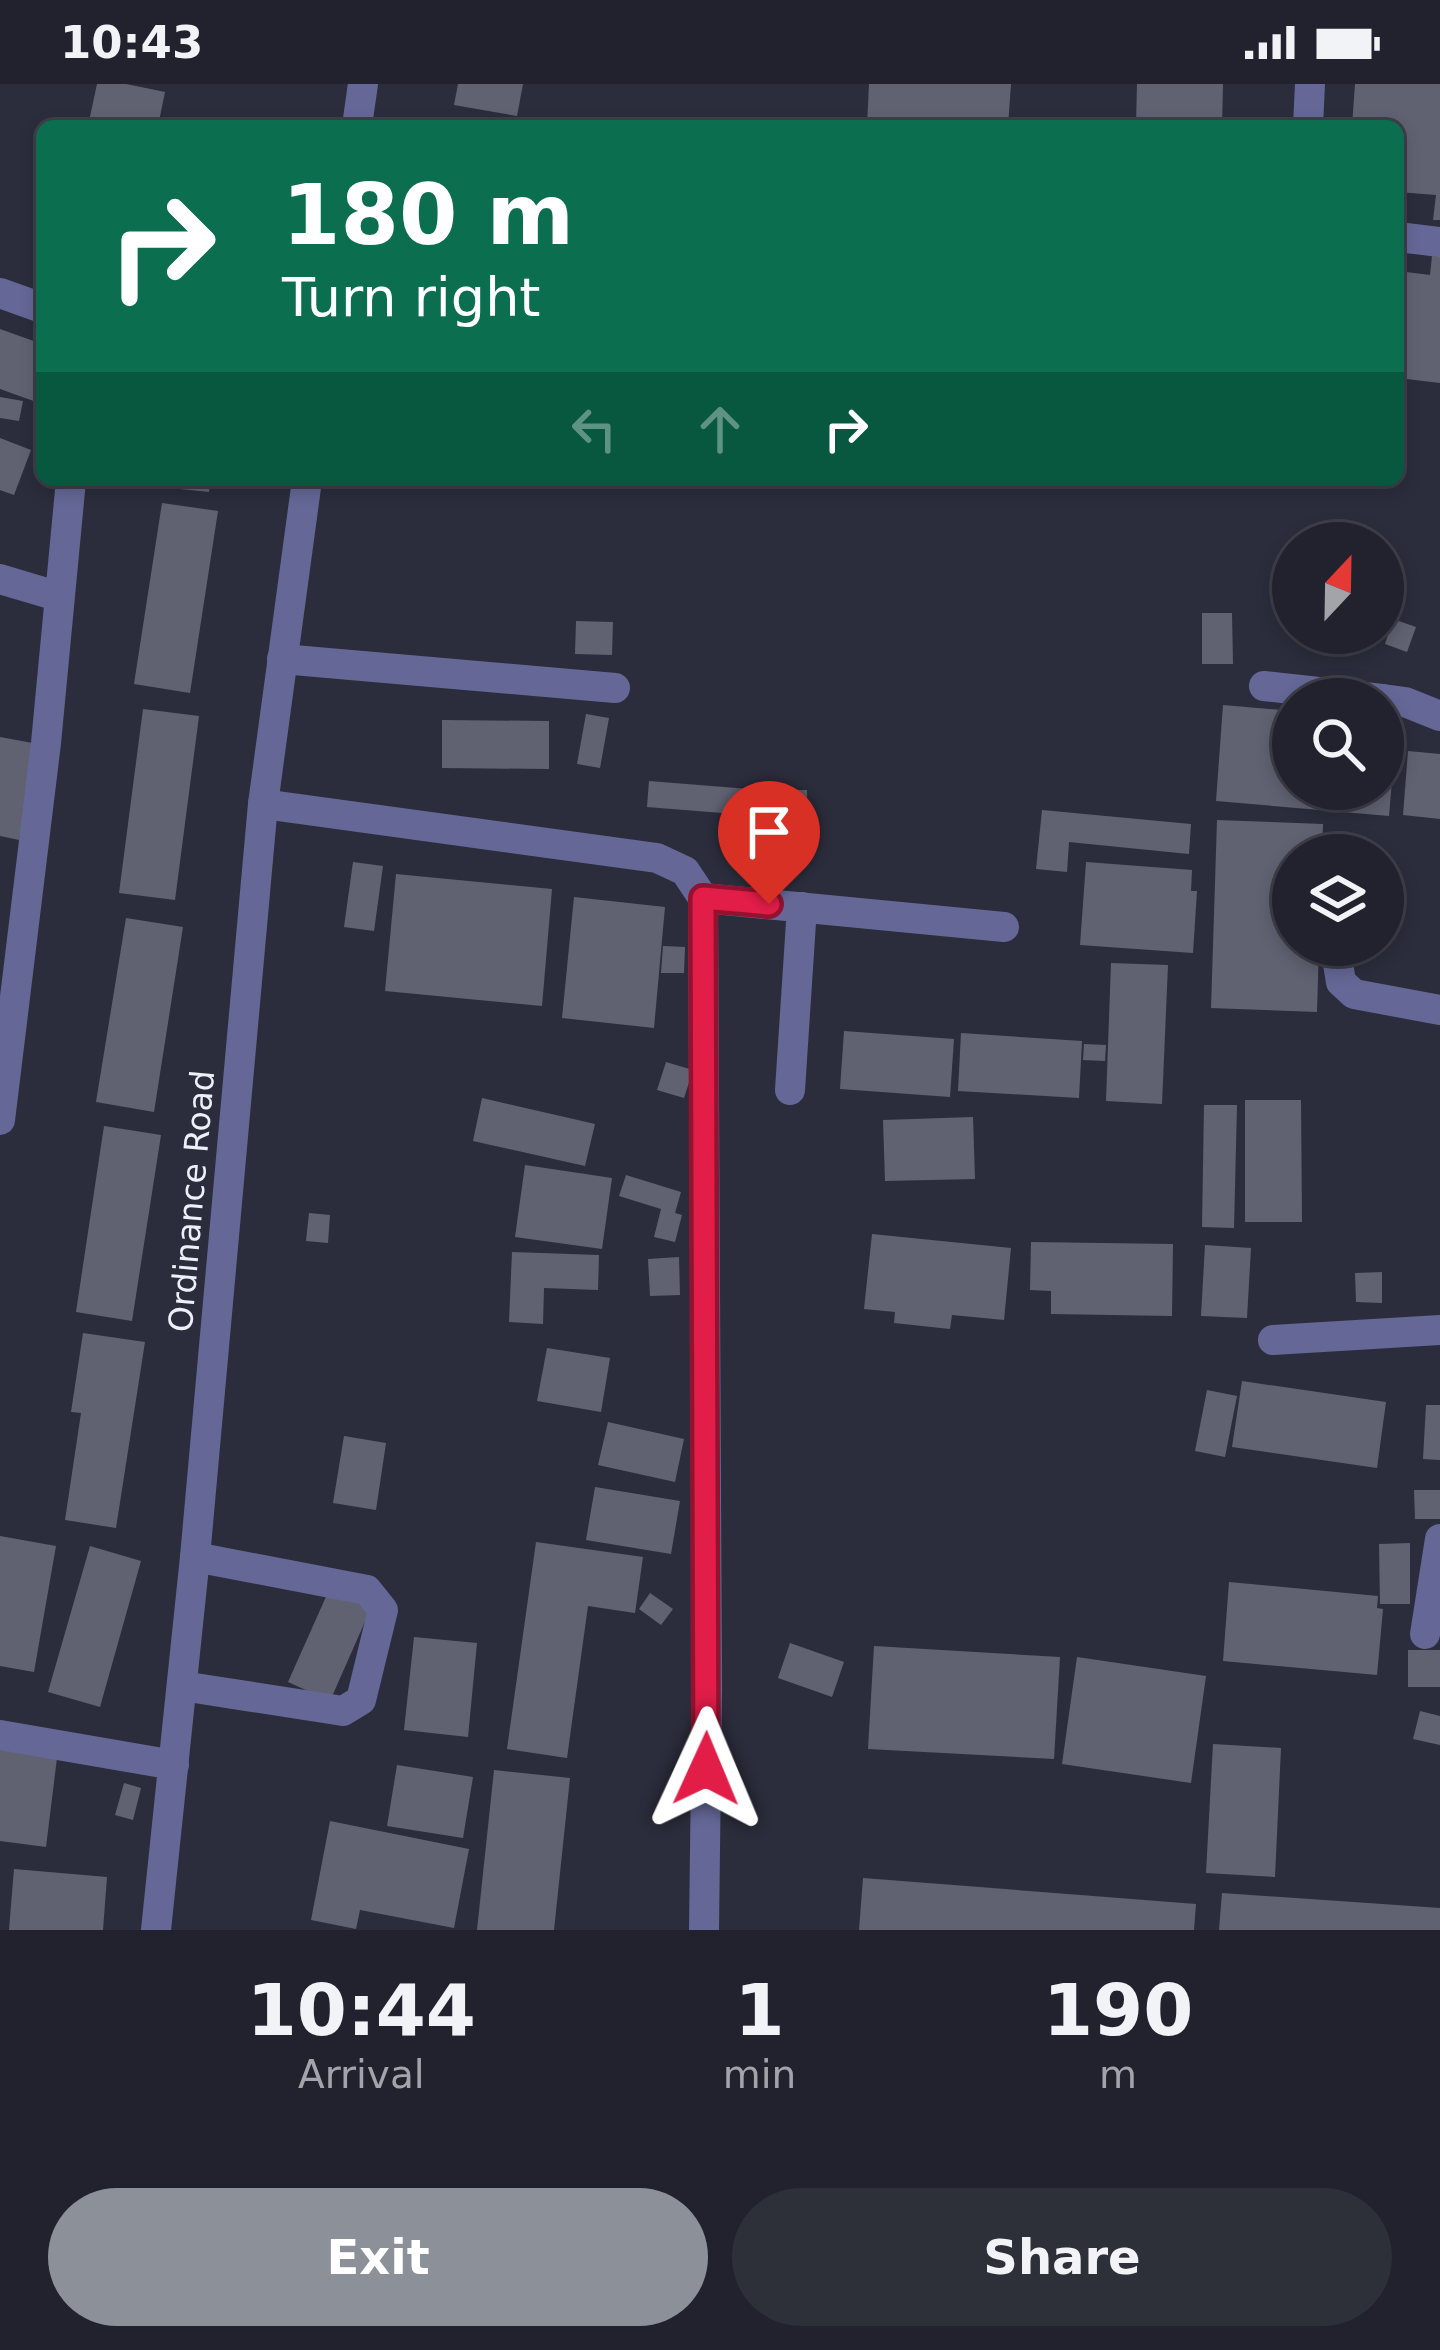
<!DOCTYPE html>
<html lang="en">
<head>
<meta charset="utf-8">
<style>
  body { margin:0; font-family:"DejaVu Sans",sans-serif; background:#2d2f39; color:#f1f3f6; height:100vh; display:flex; flex-direction:column; font-size:45px; white-space:nowrap }
  * { box-sizing:border-box; margin:0 }
  p { font-size:39px; color:#a2a4aa }
  .icon { flex:none; width:66px; height:66px; fill:none; stroke:currentColor; stroke-width:2; stroke-linecap:round; stroke-linejoin:round }
  .map { position:relative; height:1846px; overflow:hidden }
  .side { display:flex; flex-direction:column; background:#21222d; flex:1 }
  .side>* { flex:none }
  .guide { position:absolute; left:36px; top:36px; width:1368px; height:366px; border-radius:18px; box-shadow:0 6px 18px #0003,0 0 0 3px #3e3f49; background:#0b6e4f; color:#fff; overflow:hidden }
  .needle { width:78px; rotate:22deg }
  .buttons { position:absolute; left:1272px; top:438px; display:grid; gap:24px }
  .buttons a { display:grid; place-items:center; width:132px; height:132px; border-radius:50%; background:#21222d; box-shadow:0 6px 18px #0003,0 0 0 3px #3e3f49; font-size:60px }
  .pin { position:absolute; display:grid; place-items:center; width:102px; height:102px; color:#fff; margin:-123px -51px; border-radius:50% 50% 50% 0; rotate:-45deg; box-shadow:0 0 12px #0007 }
  .pin .icon { rotate:45deg }
  .me { position:absolute; width:132px; margin:-66px; rotate:1deg; stroke-linejoin:round; filter:drop-shadow(0 0 9px #0008) }
  .turn { display:flex; align-items:center; gap:42px; height:252px; padding:0 48px; font-size:54px }
  .turn .icon { width:156px; height:156px; stroke-width:2.5 }
  .turn b { display:block; font-size:84px; line-height:102px }
  .lanes { display:flex; align-items:center; height:114px; padding:0 48px; background:#0003; justify-content:center; gap:60px; direction:ltr }
  .lanes .off { opacity:.35 }
  .eta { display:flex; justify-content:space-evenly; align-items:center; height:204px; text-align:center }
  .eta b { font-size:72px; font-weight:600; line-height:84px }
  .action { display:flex; gap:24px; margin-top:auto; padding:24px 48px }
  .action a { flex:1; height:138px; border-radius:72px; background:#8c9099; color:#fff; font-size:48px; font-weight:600; line-height:138px; text-align:center }
  .action a+a { background:#2d2f39; color:#f1f3f6 }
  .status { display:flex; justify-content:space-between; align-items:center; height:84px; padding:0 60px; background:#21222d; direction:ltr }
  .status svg { height:33px; fill:currentColor }
  .map>svg:first-child { display:block }
</style>
</head>
<body>
<div class="status"><b>10:43</b><svg viewBox="0 0 49 12"><path d="M0 12V9h3v3zM5 12V6h3v6zM10 12V3h3v9zM15 12V0h3v12zM26 1h20v11H26zM47 4h2v5h-2z"/></svg></div>
<div class="map">
<svg width="1440" height="1846" viewBox="0 0 1440 1846">
  <rect width="100%" height="100%" fill="#2c2d3c"/>
  <g fill="#606272">
    <path d="M97,0H126L165,8L158,42H88Z"/>
    <path d="M458,0H523L517,32L454,21Z"/>
    <path d="M869,0H1011L1008,42H867Z"/>
    <path d="M1137,0H1223L1222,42H1136Z"/>
    <path d="M1355,0H1440V136H1433L1436,111L1398,108V42H1352Z"/>
    <path d="M1432,172L1440,173V299L1398,294V187L1430,191Z"/>
    <path d="M0,245L42,260V320L0,305Z"/>
    <path d="M0,313L23,317L19,337L0,334Z"/>
    <path d="M0,354L31,366L14,411L0,406Z"/>
    <path d="M151,396H210L209,408L150,402Z"/>
    <path d="M162,419L218,427L190,609L134,600Z"/>
    <path d="M1202,529H1232L1233,580H1202Z"/>
    <path d="M1393,535L1416,543L1407,568L1385,560Z"/>
    <path d="M576,537L613,538L612,571L575,570Z"/>
    <path d="M1223,621L1293,627V705H1383V635L1397,637L1389,732L1216,717Z"/>
    <path d="M143,625L199,632L175,816L119,809Z"/>
    <path d="M586,630L609,634L600,684L577,680Z"/>
    <path d="M442,636L549,637V685L442,684Z"/>
    <path d="M0,653L38,660L19,756L0,752Z"/>
    <path d="M1408,667L1440,670V735L1403,731Z"/>
    <path d="M649,697L749,705L747,731L647,723Z"/>
    <path d="M763,706H807L808,748H763Z"/>
    <path d="M1042,726L1191,740L1189,770L1069,758L1067,788L1036,785Z"/>
    <path d="M1217,736L1323,740L1322,771H1293V861H1319L1317,928L1211,924Z"/>
    <path d="M353,778L383,782L374,847L344,843Z"/>
    <path d="M1086,778L1192,786L1191,807H1197L1193,869L1080,861Z"/>
    <path d="M396,790L552,805L542,922L385,907Z"/>
    <path d="M574,813L665,823L654,944L562,934Z"/>
    <path d="M126,834L183,843L154,1028L96,1018Z"/>
    <path d="M663,862L685,863L684,889H661Z"/>
    <path d="M1111,879L1168,881L1162,1020L1106,1017Z"/>
    <path d="M844,947L954,955L950,1013L840,1005Z"/>
    <path d="M961,949L1082,957L1079,1014L958,1007Z"/>
    <path d="M1084,960L1106,961L1105,977L1083,976Z"/>
    <path d="M666,978L693,986L684,1014L657,1006Z"/>
    <path d="M482,1014L595,1040L585,1082L473,1057Z"/>
    <path d="M1245,1016H1301L1302,1138H1245Z"/>
    <path d="M1204,1021H1237L1234,1144L1202,1143Z"/>
    <path d="M973,1033L975,1095L885,1097L883,1036Z"/>
    <path d="M104,1042L161,1051L132,1237L76,1228Z"/>
    <path d="M525,1081L612,1094L602,1165L515,1153Z"/>
    <path d="M626,1091L681,1108L675,1129L682,1131L675,1158L654,1153L661,1125L619,1112Z"/>
    <path d="M309,1129L330,1131L328,1159L306,1157Z"/>
    <path d="M872,1150L1011,1164L1004,1236L952,1231L950,1245L894,1239L895,1228L864,1225Z"/>
    <path d="M1031,1158L1173,1160L1172,1232L1051,1230V1207L1030,1206Z"/>
    <path d="M1205,1161L1251,1164L1247,1234L1201,1232Z"/>
    <path d="M512,1168L599,1171L598,1206L544,1204L543,1240L509,1238Z"/>
    <path d="M679,1173L680,1211L650,1212L648,1175Z"/>
    <path d="M1382,1188V1219L1356,1218L1355,1189Z"/>
    <path d="M83,1249L145,1258L116,1444L65,1436L81,1329L71,1328Z"/>
    <path d="M547,1264L610,1274L601,1328L537,1317Z"/>
    <path d="M1242,1297L1386,1318L1377,1384L1232,1363Z"/>
    <path d="M1207,1306L1237,1312L1225,1373L1195,1367Z"/>
    <path d="M1426,1321H1440V1376L1423,1375Z"/>
    <path d="M608,1338L684,1355L675,1398L598,1381Z"/>
    <path d="M344,1352L386,1359L376,1426L333,1419Z"/>
    <path d="M595,1403L680,1417L671,1470L586,1456Z"/>
    <path d="M1414,1406H1440V1435H1415Z"/>
    <path d="M0,1452L56,1462L34,1588L0,1582Z"/>
    <path d="M536,1458L643,1473L635,1529L588,1522L567,1674L507,1665Z"/>
    <path d="M1410,1459V1520H1380L1379,1460Z"/>
    <path d="M90,1462L141,1477L100,1623L48,1608Z"/>
    <path d="M1229,1498L1378,1512L1377,1524L1383,1525L1377,1591L1223,1577Z"/>
    <path d="M329,1506L371,1524L330,1617L288,1598Z"/>
    <path d="M650,1509L673,1525L661,1541L639,1525Z"/>
    <path d="M414,1553L477,1559L468,1653L404,1646Z"/>
    <path d="M790,1559L844,1578L832,1613L778,1594Z"/>
    <path d="M874,1562L1060,1573L1054,1675L868,1665Z"/>
    <rect x="1408" y="1566" width="32" height="37"/>
    <path d="M1077,1573L1206,1592L1191,1699L1062,1680Z"/>
    <path d="M1420,1627L1440,1632V1661L1413,1655Z"/>
    <path d="M1213,1660L1281,1664L1275,1793L1206,1789Z"/>
    <path d="M0,1666L57,1674L46,1763L0,1757Z"/>
    <path d="M397,1681L473,1693L463,1754L387,1742Z"/>
    <path d="M494,1686L570,1694L554,1846H477Z"/>
    <path d="M124,1699L141,1704L133,1736L115,1731Z"/>
    <path d="M330,1737L469,1765L454,1844L360,1826L356,1845L311,1836Z"/>
    <path d="M14,1785L107,1793L103,1846H9Z"/>
    <path d="M863,1794L1196,1820L1194,1846H859Z"/>
    <path d="M1222,1809L1440,1824V1846H1219Z"/>
  </g>
  <g fill="none" stroke-linecap="round" stroke-linejoin="round">
    <g stroke="#656897" stroke-width="30">
      <path d="M357,42L363,0"/>
      <path d="M1308,42L1310,0"/>
      <path d="M1398,153L1440,158"/>
      <path d="M0,209L42,224"/>
      <path d="M0,495L57,512"/>
      <path d="M282,575L615,604"/>
      <path d="M1264,602L1382,615"/>
      <path d="M1383,615L1405,618L1440,632"/>
      <path d="M263,720L657,774L685,787L703,814L707,1605L704,1846"/>
      <path d="M703,814L1004,843"/>
      <path d="M1335,861L1341,898L1354,910L1440,926"/>
      <path d="M790,1006L802,823"/>
      <path d="M0,1036L46,659L71,396"/>
      <path d="M1273,1256L1440,1246"/>
      <path d="M1425,1550L1440,1455"/>
      <path d="M182,1602L343,1627L361,1616L383,1526L367,1506L195,1473"/>
      <path d="M0,1651L174,1681"/>
      <path d="M156,1846L195,1473L263,720L307,396"/>
    </g>
  </g>
  <g fill="none" stroke-linecap="round" stroke-linejoin="round">
    <g stroke="#92132f" stroke-width="30">
      <path id="route" d="M706,1685L703,814L769,820"/>
    </g>
    <use href="#route" stroke="#e11d48" stroke-width="21"/>
  </g>
  <g text-anchor="middle" stroke-width="12" stroke-linejoin="round" paint-order="stroke">
    <g font-size="33" fill="#eef0f9" stroke="#2c2d3c">
      <text transform="translate(191 1117) rotate(-85)" y="12">Ordinance Road</text>
    </g>
  </g>
</svg>
<div class="buttons">
<a><svg class="needle" viewBox="-14 -14 28 28"><path d="M0-13l5 13h-10z" fill="#e53935"/><path d="M0 13l5-13h-10z" fill="#a2a4aa"/></svg></a>
<a><svg class="icon" aria-label="search" viewBox="0 0 24 24"><circle cx="10" cy="10" r="6"/><path d="M15 15l6 6"/></svg></a>
<a><svg class="icon" aria-label="layers" viewBox="0 0 24 24"><path d="M12 4l9 5-9 5-9-5zM3 14l9 5 9-5"/></svg></a>
</div>
<div class="pin" style="left:769px;top:820px;background:#d93025"><svg class="icon" aria-label="arrive" viewBox="0 0 24 24"><path d="M6 21V4h12l-3 4 3 4H6"/></svg></div>
<svg class="me" style="left:706px;top:1685px" viewBox="-20 -20 40 40"><path d="M0-17L14 15 0 8-14 15z" fill="#e11d48" stroke="#fff" stroke-width="4"/></svg>
<div class="guide">
<div class="turn"><svg class="icon" aria-label="right" viewBox="0 0 24 24"><path d="M7 20v-9h11M14 6l5 5-5 5"/></svg><div><b>180 m</b>Turn right</div></div>
<div class="lanes"><svg class="icon off" aria-label="left" viewBox="0 0 24 24"><path d="M17 20v-9H6M10 6l-5 5 5 5"/></svg><svg class="icon off" aria-label="ahead" viewBox="0 0 24 24"><path d="M12 20V5M6 11l6-6 6 6"/></svg><svg class="icon" aria-label="right" viewBox="0 0 24 24"><path d="M7 20v-9h11M14 6l5 5-5 5"/></svg></div>
</div>
</div>
<section class="side">
<div class="eta">
<div><b>10:44</b><p>Arrival</p></div>
<div><b>1</b><p>min</p></div>
<div><b>190</b><p>m</p></div>
</div>
<div class="action"><a>Exit</a><a>Share</a></div>
</section>
</body>
</html>
